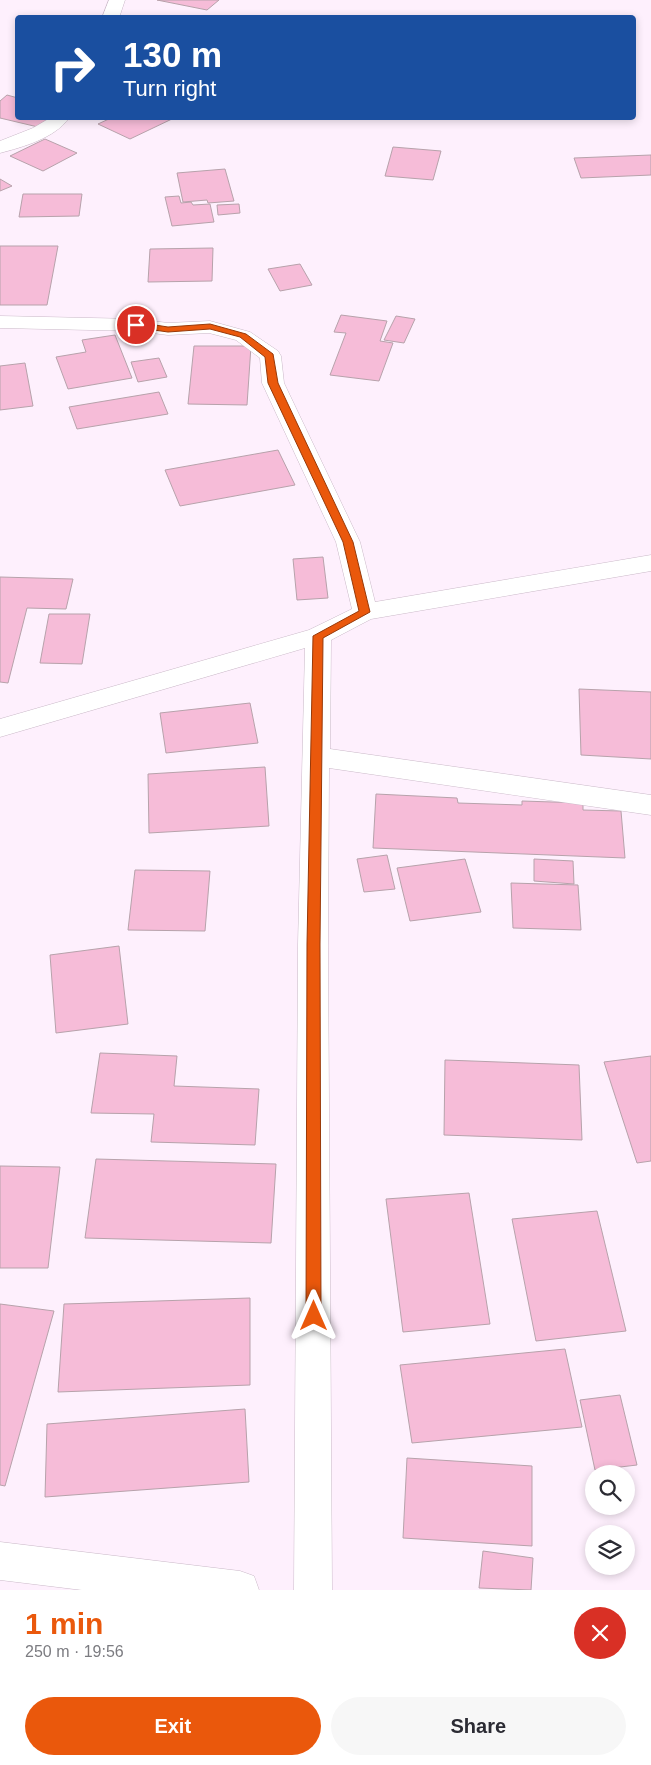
<!DOCTYPE html>
<html lang="en">
<head>
<meta charset="utf-8">
<style>
  body { margin:0; font-family:Arial,sans-serif; background:#f7f7f7; color:#2b2b33; height:100vh; display:flex; flex-direction:column; font-size:19px; white-space:nowrap }
  * { box-sizing:border-box; margin:0 }
  p { font-size:16px; color:#7c7c81 }
  .icon { flex:none; width:28px; height:28px; fill:none; stroke:currentColor; stroke-width:2; stroke-linecap:round; stroke-linejoin:round }
  .map { position:relative; height:1590px; overflow:hidden }
  .drawer { display:flex; flex-direction:column; background:#fff; flex:1 }
  .drawer>* { flex:none }
  .hud { position:absolute; left:15px; top:15px; width:621px; height:105px; border-radius:5px; box-shadow:0 2px 8px #0003; background:#1a4fa0; color:#fff; overflow:hidden }
  .buttons { position:absolute; left:585px; top:1465px; display:grid; gap:10px }
  .buttons a { display:grid; place-items:center; width:50px; height:50px; border-radius:50%; background:#fff; box-shadow:0 2px 8px #0003; font-size:25px }
  .pin { position:absolute; display:grid; place-items:center; width:42px; height:42px; color:#fff; margin:-21px; border:2px solid #fff; border-radius:50%; box-shadow:0 1px 5px #0007 }
  .me { position:absolute; width:55px; margin:-28px; rotate:0deg; stroke-linejoin:round; filter:drop-shadow(0 0 4px #0008) }
  .turn { display:flex; align-items:center; gap:18px; height:105px; padding:0 25px; font-size:22px }
  .turn .icon { width:65px; height:65px; stroke-width:2.5 }
  .turn b { display:block; font-size:35px; line-height:42px }
  .round { display:grid; place-items:center; flex:none; width:52px; height:52px; border-radius:26px; background:#f7f7f7 }
  .overview { display:flex; align-items:center; justify-content:space-between; height:85px; padding:0 25px }
  h1 { font-size:30px; font-weight:600; line-height:38px; color:#ea580c }
  .cta { display:flex; gap:10px; margin-top:auto; padding:10px 25px }
  .cta a { flex:1; height:58px; border-radius:30px; background:#ea580c; color:#fff; font-size:20px; font-weight:600; line-height:58px; text-align:center }
  .cta a+a { background:#f7f7f7; color:#2b2b33 }
  .map>svg:first-child { display:block }
</style>
</head>
<body>
<div class="map">
<svg width="651" height="1590" viewBox="0 0 651 1590">
  <rect width="100%" height="100%" fill="#fef0fd"/>
  <g fill="#f6bcd8" stroke="#b7a2ab">
    <path d="M157,0H219L207,10Z"/>
    <path d="M7,95L18,98V118H50L38,127L0,118V101Z"/>
    <path d="M111,118H174L130,139L98,124Z"/>
    <path d="M45,139L77,153L43,171L10,156Z"/>
    <path d="M393,147L441,151L433,180L385,176Z"/>
    <path d="M651,155V175L581,178L574,158Z"/>
    <path d="M225,169L234,201L208,203L207,200L183,202L177,173Z"/>
    <path d="M0,179L12,186L0,191Z"/>
    <path d="M23,194H82L79,216L19,217Z"/>
    <path d="M179,196L181,203L191,202L193,205L210,204L214,222L172,226L165,197Z"/>
    <path d="M239,204L240,213L218,215L217,205Z"/>
    <path d="M0,246H58L47,305H0Z"/>
    <path d="M213,248L212,281L148,282L150,249Z"/>
    <path d="M300,264L312,285L280,291L268,269Z"/>
    <path d="M341,315L387,321L380,341L393,343L379,381L330,375L346,333L334,332Z"/>
    <path d="M396,316L415,319L404,343L384,340Z"/>
    <path d="M115,335L132,378L68,389L56,357L86,352L82,340Z"/>
    <path d="M194,346H251L247,405L188,404Z"/>
    <path d="M159,358L167,377L138,382L131,362Z"/>
    <path d="M25,363L33,406L0,410V366Z"/>
    <path d="M159,392L168,414L77,429L69,407Z"/>
    <path d="M278,450L295,485L180,506L165,470Z"/>
    <path d="M323,557L328,598L297,600L293,559Z"/>
    <path d="M0,577L73,579L66,609L27,608L8,683L0,682Z"/>
    <path d="M49,614H90L82,664L40,663Z"/>
    <path d="M579,689L651,692V759L581,755Z"/>
    <path d="M250,703L258,743L166,753L160,713Z"/>
    <path d="M265,767L269,826L149,833L148,774Z"/>
    <path d="M376,794L457,798L458,803L522,805V801L583,803V810L621,811L625,858L373,848Z"/>
    <path d="M387,855L395,889L364,892L357,859Z"/>
    <path d="M465,859L481,912L410,921L397,868Z"/>
    <path d="M534,859L573,861L574,884L534,881Z"/>
    <path d="M135,870L210,871L205,931L128,930Z"/>
    <path d="M511,883L578,885L581,930L513,928Z"/>
    <path d="M119,946L128,1024L56,1033L50,955Z"/>
    <path d="M100,1053L177,1056L174,1086L259,1089L255,1145L151,1142L154,1114L91,1113Z"/>
    <path d="M651,1056V1161L637,1163L604,1062Z"/>
    <path d="M445,1060L579,1065L582,1140L444,1135Z"/>
    <path d="M96,1159L276,1164L271,1243L85,1238Z"/>
    <path d="M0,1166L60,1167L48,1268H0Z"/>
    <path d="M469,1193L490,1324L403,1332L386,1199Z"/>
    <path d="M597,1211L626,1331L536,1341L512,1219Z"/>
    <path d="M250,1298V1385L58,1392L64,1304Z"/>
    <path d="M0,1304L54,1311L5,1486L0,1485Z"/>
    <path d="M565,1349L582,1427L412,1443L400,1365Z"/>
    <path d="M620,1395L637,1465L595,1470L580,1400Z"/>
    <path d="M245,1409L249,1482L45,1497L47,1424Z"/>
    <path d="M407,1458L532,1466V1546L403,1538Z"/>
    <path d="M483,1551L533,1558L531,1590L479,1588Z"/>
  </g>
  <g fill="none" stroke-linecap="round" stroke-linejoin="round">
    <g stroke="#cab9c8" stroke-width="1">
      <g id="minor">
        <path d="M109,0H125L119,18H102Z"/>
        <path d="M50,118H69C55,138 23,147 0,153V141L33,128Z"/>
        <path d="M0,316L136,319L168,323L210,321L250,332L278,351L281,356L284,383L360,542L375,602L651,555V571L371,619L331,640L330,749L651,795V815L329,768L328,945L332,1590H294L298,945L305,648L0,737V719L309,630L352,609L336,542L262,383L260,358L236,340L209,333L168,335L136,331L0,328Z"/>
        <path d="M0,1542L240,1571L254,1576L259,1590H82L0,1580Z"/>
      </g>
    </g>
    <use href="#minor" fill="#fff" fill-rule="evenodd"/>
  </g>
  <path fill="#ea580c" stroke="#983908" d="M136,322L168,327L210,324L246,334L273,354L278,383L353,542L370,612L323,638L320,944L321,1316L319,1321L314,1323L308,1321L306,1316L307,944L313,636L359,611L343,542L268,383L265,357L240,337L210,329L168,332L133,327L131,325Z"/>
</svg>
<div class="buttons">
<a><svg class="icon" aria-label="search" viewBox="0 0 24 24"><circle cx="10" cy="10" r="6"/><path d="M15 15l6 6"/></svg></a>
<a><svg class="icon" aria-label="layers" viewBox="0 0 24 24"><path d="M12 4l9 5-9 5-9-5zM3 14l9 5 9-5"/></svg></a>
</div>
<div class="pin" style="left:136px;top:325px;background:#d93025"><svg class="icon" aria-label="arrive" viewBox="0 0 24 24"><path d="M6 21V4h12l-3 4 3 4H6"/></svg></div>
<svg class="me" style="left:314px;top:1316px" viewBox="-20 -20 40 40"><path d="M0-17L14 15 0 8-14 15z" fill="#ea580c" stroke="#fff" stroke-width="4"/></svg>
<div class="hud">
<div class="turn"><svg class="icon" aria-label="right" viewBox="0 0 24 24"><path d="M7 20v-9h11M14 6l5 5-5 5"/></svg><div><b>130 m</b>Turn right</div></div>
</div>
</div>
<section class="drawer">
<div class="overview"><div><h1>1 min</h1><p>250 m · 19:56</p></div><a class="round" style="background:#d93025;color:#fff"><svg class="icon" aria-label="close" viewBox="0 0 24 24"><path d="M6 6l12 12M18 6L6 18"/></svg></a></div>
<div class="cta"><a>Exit</a><a>Share</a></div>
</section>
</body>
</html>
